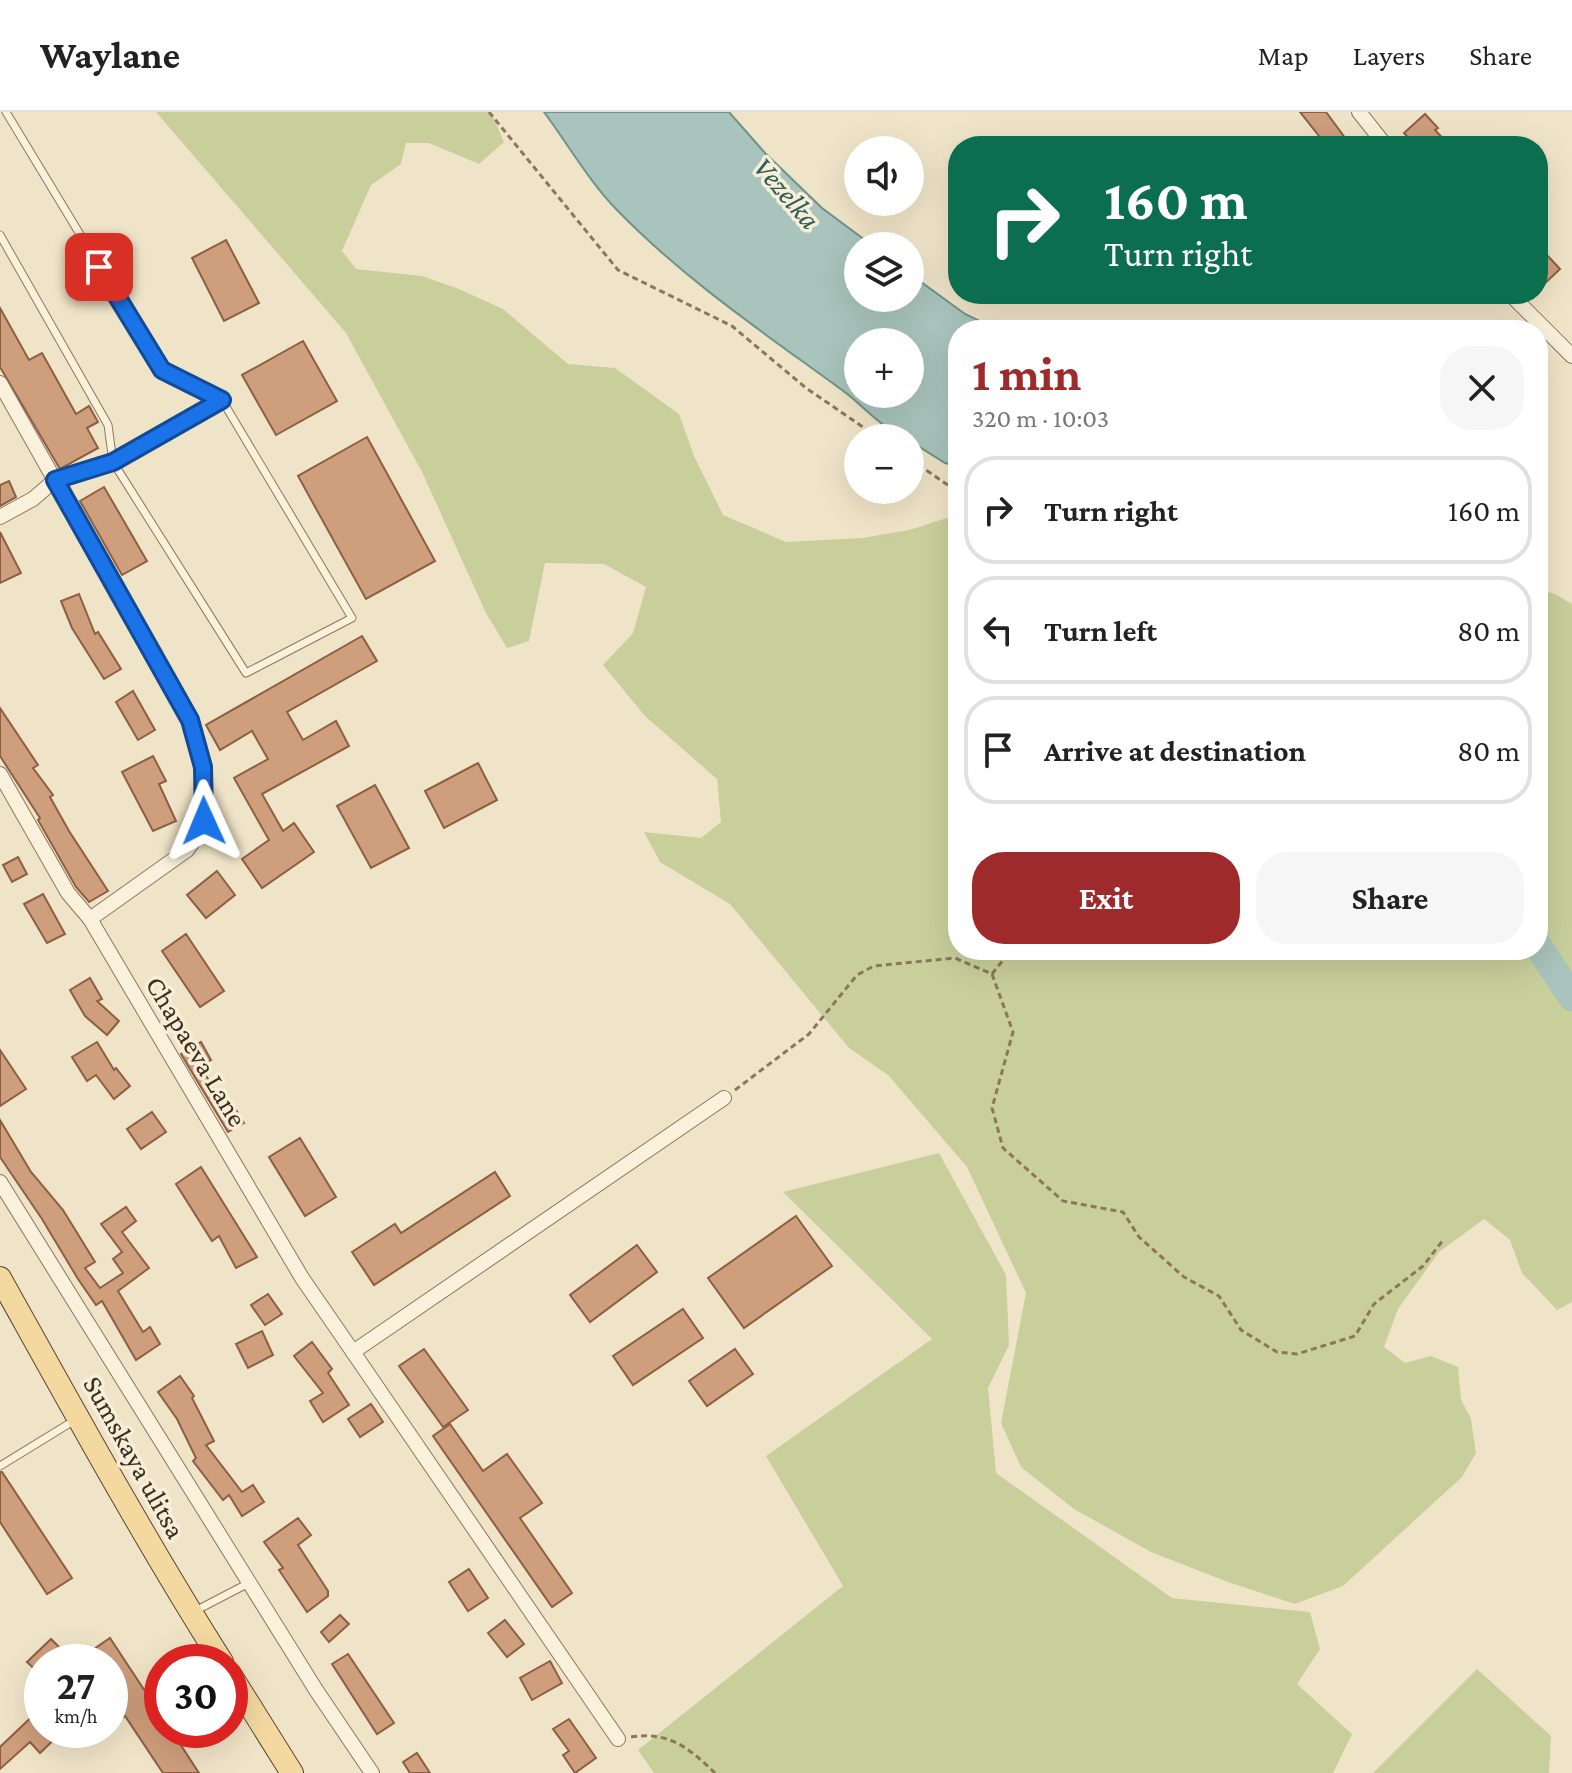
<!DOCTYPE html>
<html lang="en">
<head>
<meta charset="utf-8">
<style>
  body { margin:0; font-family:"Crimson Pro",serif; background:#f6f6f6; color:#222; height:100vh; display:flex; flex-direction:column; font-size:30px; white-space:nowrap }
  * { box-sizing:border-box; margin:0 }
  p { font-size:26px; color:#767676 }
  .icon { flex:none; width:44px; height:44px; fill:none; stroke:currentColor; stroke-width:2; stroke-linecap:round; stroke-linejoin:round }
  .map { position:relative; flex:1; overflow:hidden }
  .sheet { position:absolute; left:948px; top:208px; width:600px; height:640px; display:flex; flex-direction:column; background:#fff; border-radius:32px; box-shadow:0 8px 32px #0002 }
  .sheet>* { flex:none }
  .banner { position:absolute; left:948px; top:24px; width:600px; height:168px; border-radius:32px; box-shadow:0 8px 32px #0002; background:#0b6e4f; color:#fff; overflow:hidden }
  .tools { position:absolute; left:844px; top:24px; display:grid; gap:16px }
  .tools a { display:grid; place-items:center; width:80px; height:80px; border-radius:50%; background:#fff; box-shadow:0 8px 32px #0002; font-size:40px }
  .speed { position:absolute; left:24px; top:1532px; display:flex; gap:16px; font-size:40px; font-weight:700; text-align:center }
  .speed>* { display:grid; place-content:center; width:104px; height:104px; border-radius:50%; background:#fff; box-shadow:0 8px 32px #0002; line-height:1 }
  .speed small { font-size:20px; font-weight:400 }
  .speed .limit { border:12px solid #d22; background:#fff; color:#111 }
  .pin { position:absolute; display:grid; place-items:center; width:68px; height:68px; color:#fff; margin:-34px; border-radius:16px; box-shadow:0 4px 12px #0006 }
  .me { position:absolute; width:88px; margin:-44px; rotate:359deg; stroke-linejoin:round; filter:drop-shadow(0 0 6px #0008) }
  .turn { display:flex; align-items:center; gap:28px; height:168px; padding:0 24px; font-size:36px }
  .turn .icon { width:104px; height:104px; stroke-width:2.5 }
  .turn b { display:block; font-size:56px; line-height:68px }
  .round { display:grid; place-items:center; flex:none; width:84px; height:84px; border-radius:32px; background:#f6f6f6 }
  .head { display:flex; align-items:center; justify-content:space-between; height:136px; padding:0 24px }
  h1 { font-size:48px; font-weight:700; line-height:60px; color:#9e2a2b }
  .cta { display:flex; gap:16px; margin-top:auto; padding:16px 24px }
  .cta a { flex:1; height:92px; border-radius:32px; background:#9e2a2b; color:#fff; font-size:32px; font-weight:700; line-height:92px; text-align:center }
  .cta a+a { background:#f6f6f6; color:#222 }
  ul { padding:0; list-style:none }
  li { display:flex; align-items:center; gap:24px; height:108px; margin:0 16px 12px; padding:0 8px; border:4px solid #e0e0e0; border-radius:32px }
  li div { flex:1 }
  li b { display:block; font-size:30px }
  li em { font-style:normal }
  header { display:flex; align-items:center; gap:48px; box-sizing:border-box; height:112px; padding:0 40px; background:#fff; border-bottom:2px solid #e0e0e0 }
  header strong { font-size:38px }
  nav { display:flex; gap:44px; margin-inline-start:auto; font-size:28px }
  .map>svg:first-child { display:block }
</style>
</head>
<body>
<header>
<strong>Waylane</strong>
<nav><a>Map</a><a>Layers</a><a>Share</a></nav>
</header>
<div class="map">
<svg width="1572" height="1661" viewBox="0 0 1572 1661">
  <rect width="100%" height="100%" fill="#f0e4c8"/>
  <g fill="#c9cf9b">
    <path d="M156,0H491L504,30L479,52L429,31H406L401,52L371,73L342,139L356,157L422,164L459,177L503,197L568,252L615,256L679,302L694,344L723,403L786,430L862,426L909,418L947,406L958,409V838H1538V477L1555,482L1572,492V1190L1557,1198L1522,1161L1510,1128L1484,1107L1439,1140L1398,1197L1384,1235L1405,1251L1431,1244L1458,1255L1461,1287L1471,1307L1476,1341L1462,1365L1343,1474L1295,1492L1228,1470L1151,1440L1074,1397L1021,1355L1001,1311L1026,1181L967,1055L888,963L849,936L730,792L660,750L644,720L701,726L721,710L717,667L645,604L603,553L633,521L646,475L604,452L545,451L529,529L507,536L486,501L422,360L346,221Z"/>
    <path d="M939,1041L1006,1163L1009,1233L988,1276L996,1361L1172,1486L1310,1500L1320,1537L1297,1572L1352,1622L1333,1661H654L638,1638L843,1474L766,1344L932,1227L783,1080Z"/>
    <path d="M1477,1557L1551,1624L1549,1661H1373Z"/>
  </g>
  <path fill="#a9c4bc" stroke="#6f938a" stroke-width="2" fill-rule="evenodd" d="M544,0H729L765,41L822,96L873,134H858V186H910V162L965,202L998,218H958V354L945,351L910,329V326C891,325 862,293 846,281C767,223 686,169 617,98C591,72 567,31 544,0ZM858,230H910V282H858Z"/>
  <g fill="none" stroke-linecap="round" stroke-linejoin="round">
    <path stroke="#a9c4bc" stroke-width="28" d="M1538,834L1572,885"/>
  </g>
  <g fill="#cf9f7d" stroke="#8d5f41" stroke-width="2">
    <path d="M1300,0H1326L1351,34H1306L1319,24Z"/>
    <path d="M1425,2L1438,16L1435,18L1450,34H1416L1404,21Z"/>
    <path d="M226,128L259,191L224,209L192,146Z"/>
    <path d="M1545,141L1560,157L1538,178V147Z"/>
    <path d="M0,196L29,248L42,241L76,302L89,294L98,310L87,316L98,336L60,357L0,255Z"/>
    <path d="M303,229L337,289L276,323L242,263Z"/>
    <path d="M367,325L435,449L366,487L298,364Z"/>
    <path d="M9,369L16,385L0,394V373Z"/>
    <path d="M104,375L147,449L122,463L80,389Z"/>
    <path d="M0,420L21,461L0,471Z"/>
    <path d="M79,482L95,522L98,520L121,557L104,567L72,516L61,489Z"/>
    <path d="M362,524L377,549L287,600L303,628L336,609L349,634L262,682L283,719L294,711L314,740L262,776L242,747L269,728L234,666L268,647L252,619L220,638L206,613Z"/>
    <path d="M133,579L155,618L138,628L116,590Z"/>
    <path d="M0,596L38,653L33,656L53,683L50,685L69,719L108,779L89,790L76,775L38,708L40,706L0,644Z"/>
    <path d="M153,644L166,669L159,672L176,709L153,719L122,660Z"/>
    <path d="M478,651L497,688L444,716L425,679Z"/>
    <path d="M375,673L409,736L371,756L337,694Z"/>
    <path d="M18,745L27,762L12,770L3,753Z"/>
    <path d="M217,759L235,783L206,806L187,783Z"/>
    <path d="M43,782L65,822L47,831L24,792Z"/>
    <path d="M186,822L224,879L200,895L162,839Z"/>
    <path d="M90,866L102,887L97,889L119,909L107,923L85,904L70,878Z"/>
    <path d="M97,930L114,958L116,956L130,974L114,987L96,963L87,969L72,945Z"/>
    <path d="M201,930L211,948L200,953L225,997L233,993L244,1011L228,1020L181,942Z"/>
    <path d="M0,938L26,977L0,994Z"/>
    <path d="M152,1000L166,1020L141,1037L127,1017Z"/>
    <path d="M0,1008L31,1060L63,1098L95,1150L85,1156L100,1176L123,1161L113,1147L122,1140L101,1112L126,1095L136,1109L122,1120L149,1156L118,1179L143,1220L150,1215L160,1232L136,1248L102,1189L96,1193L78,1167L42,1107L0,1045Z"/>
    <path d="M300,1026L336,1085L305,1104L269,1045Z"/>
    <path d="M201,1055L257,1145L236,1156L219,1124L212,1129L176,1072Z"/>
    <path d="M495,1060L510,1084L374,1173L352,1140L395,1112L401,1121Z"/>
    <path d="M796,1104L832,1154L744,1216L708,1166Z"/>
    <path d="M637,1133L657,1160L590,1210L570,1183Z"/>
    <path d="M268,1182L282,1202L265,1213L251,1193Z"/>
    <path d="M683,1197L703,1226L633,1273L613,1244Z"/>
    <path d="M262,1219L273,1243L248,1256L236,1232Z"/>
    <path d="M312,1230L332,1257L328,1261L349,1293L323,1310L310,1289L323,1281L294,1244Z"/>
    <path d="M424,1237L468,1298L443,1315L399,1254Z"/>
    <path d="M735,1237L753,1262L707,1294L689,1269Z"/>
    <path d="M180,1264L194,1284L192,1286L214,1329L206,1333L242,1380L253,1373L264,1390L242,1404L229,1383L223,1388L193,1349L196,1346L177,1307L158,1280Z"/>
    <path d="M371,1292L383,1310L360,1325L348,1307Z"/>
    <path d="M450,1312L483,1359L507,1342L542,1391L520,1406L572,1481L552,1495L433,1324Z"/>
    <path d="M0,1360H2L72,1466L47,1482L0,1410Z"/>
    <path d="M298,1406L311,1423L298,1433L328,1479V1484L307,1500L279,1458L283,1456L264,1430Z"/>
    <path d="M469,1457L488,1486L468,1499L449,1470Z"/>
    <path d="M340,1503L349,1512L329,1530L321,1520Z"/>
    <path d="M505,1508L524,1532L507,1545L488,1521Z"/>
    <path d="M110,1526L162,1605V1618H171L199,1661H163L125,1604L110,1614V1599L119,1594L110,1580V1550H75Z"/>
    <path d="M51,1527L64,1540L54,1550H42V1564L27,1550Z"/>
    <path d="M348,1542L394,1611L377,1622L332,1552Z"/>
    <path d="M550,1549L562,1571L532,1588L520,1566Z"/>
    <path d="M42,1595V1618H64L40,1641L30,1630L0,1657V1635Z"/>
    <path d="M569,1607L596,1646L575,1661L563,1643L569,1639L553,1617Z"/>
    <path d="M417,1641L430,1661H410L403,1650Z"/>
  </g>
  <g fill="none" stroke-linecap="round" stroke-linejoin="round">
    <g stroke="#8d765c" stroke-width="9">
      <g id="lane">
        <path d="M0,123L108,313L113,350L246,561L352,506L222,288L162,258L6,0"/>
        <path d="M55,368L113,350L222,288"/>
        <path d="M0,1354L75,1308"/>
        <path d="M193,1500L249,1471"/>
      </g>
    </g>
    <g stroke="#8d765c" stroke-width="16">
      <g id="street">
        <path d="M1359,0L1386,34"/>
        <path d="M1510,182L1572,244"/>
        <path d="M0,271L190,608C202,652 218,699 187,738L90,807"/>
        <path d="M0,405L33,387L55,368"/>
        <path d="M0,662L68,781L90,807L302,1166L353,1240"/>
        <path d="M0,1070L316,1578L372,1661"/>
        <path d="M618,1627L353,1240L724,986"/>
      </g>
    </g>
    <g stroke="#5b4430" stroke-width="24">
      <g id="primary">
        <path d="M0,1166C72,1295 143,1425 222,1550"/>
        <path d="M230,1562L292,1661"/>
      </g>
    </g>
    <g stroke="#8d765c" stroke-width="3" stroke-dasharray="6 4" stroke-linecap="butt">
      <path d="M489,0L618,158L732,214L806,276L879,326"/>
      <path d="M910,347L958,380"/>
      <path d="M992,862L1011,838"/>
      <path d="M735,978L809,922L857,863L874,854L955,846L992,862L1013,920L992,996L1003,1036L1063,1089L1123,1100L1139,1125L1184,1165L1219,1184L1241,1218L1277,1240L1297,1242L1355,1224L1374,1192L1423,1154L1444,1127"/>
      <path d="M631,1625C669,1619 689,1636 715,1661"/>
    </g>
    <use href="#lane" stroke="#faf1dc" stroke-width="7"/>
    <use href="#street" stroke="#faf1dc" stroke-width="14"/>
    <use href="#primary" stroke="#f3d9a0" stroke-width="22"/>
  </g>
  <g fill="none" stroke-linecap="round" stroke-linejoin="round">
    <g stroke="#114b97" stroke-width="20">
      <path id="route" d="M99,155L162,258L222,288L113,350L55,368L190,608L203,655L204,709"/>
    </g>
    <use href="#route" stroke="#1a73e8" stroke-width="14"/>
  </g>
  <g text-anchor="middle" stroke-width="7" stroke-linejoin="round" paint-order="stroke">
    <g font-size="28" fill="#3d2e20" stroke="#f7eed8">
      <text transform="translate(197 939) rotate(59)" y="10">Chapaeva Lane</text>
      <text transform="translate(135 1345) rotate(61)" y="10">Sumskaya ulitsa</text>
    </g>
    <g font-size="30" font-style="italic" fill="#2f5d5a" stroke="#f7eed8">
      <text transform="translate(787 81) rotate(49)" y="10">Vezelka</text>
    </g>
  </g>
</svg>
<div class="tools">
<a><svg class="icon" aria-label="sound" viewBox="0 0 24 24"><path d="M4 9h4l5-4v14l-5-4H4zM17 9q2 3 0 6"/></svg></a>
<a><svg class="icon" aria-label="layers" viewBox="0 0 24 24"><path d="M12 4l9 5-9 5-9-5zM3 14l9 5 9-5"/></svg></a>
<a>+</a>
<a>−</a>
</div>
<div class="speed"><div>27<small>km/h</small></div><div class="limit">30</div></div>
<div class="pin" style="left:99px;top:155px;background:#d93025"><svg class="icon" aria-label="arrive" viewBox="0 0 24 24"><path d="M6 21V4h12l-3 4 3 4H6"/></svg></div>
<svg class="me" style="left:204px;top:709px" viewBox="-20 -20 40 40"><path d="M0-17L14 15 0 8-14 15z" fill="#1a73e8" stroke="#fff" stroke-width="4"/></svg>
<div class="banner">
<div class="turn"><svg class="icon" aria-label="right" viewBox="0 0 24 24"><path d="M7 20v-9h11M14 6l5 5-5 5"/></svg><div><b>160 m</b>Turn right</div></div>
</div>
<section class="sheet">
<div class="head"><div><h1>1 min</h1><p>320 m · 10:03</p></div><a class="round"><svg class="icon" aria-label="close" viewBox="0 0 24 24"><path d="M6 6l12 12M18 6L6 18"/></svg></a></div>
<ul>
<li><svg class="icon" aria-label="right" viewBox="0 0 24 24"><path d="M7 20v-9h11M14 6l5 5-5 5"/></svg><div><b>Turn right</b></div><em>160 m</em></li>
<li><svg class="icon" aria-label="left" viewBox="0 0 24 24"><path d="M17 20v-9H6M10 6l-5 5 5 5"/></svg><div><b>Turn left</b></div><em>80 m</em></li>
<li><svg class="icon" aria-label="arrive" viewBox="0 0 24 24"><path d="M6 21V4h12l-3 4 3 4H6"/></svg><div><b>Arrive at destination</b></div><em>80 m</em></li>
</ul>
<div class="cta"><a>Exit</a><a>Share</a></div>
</section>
</div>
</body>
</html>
